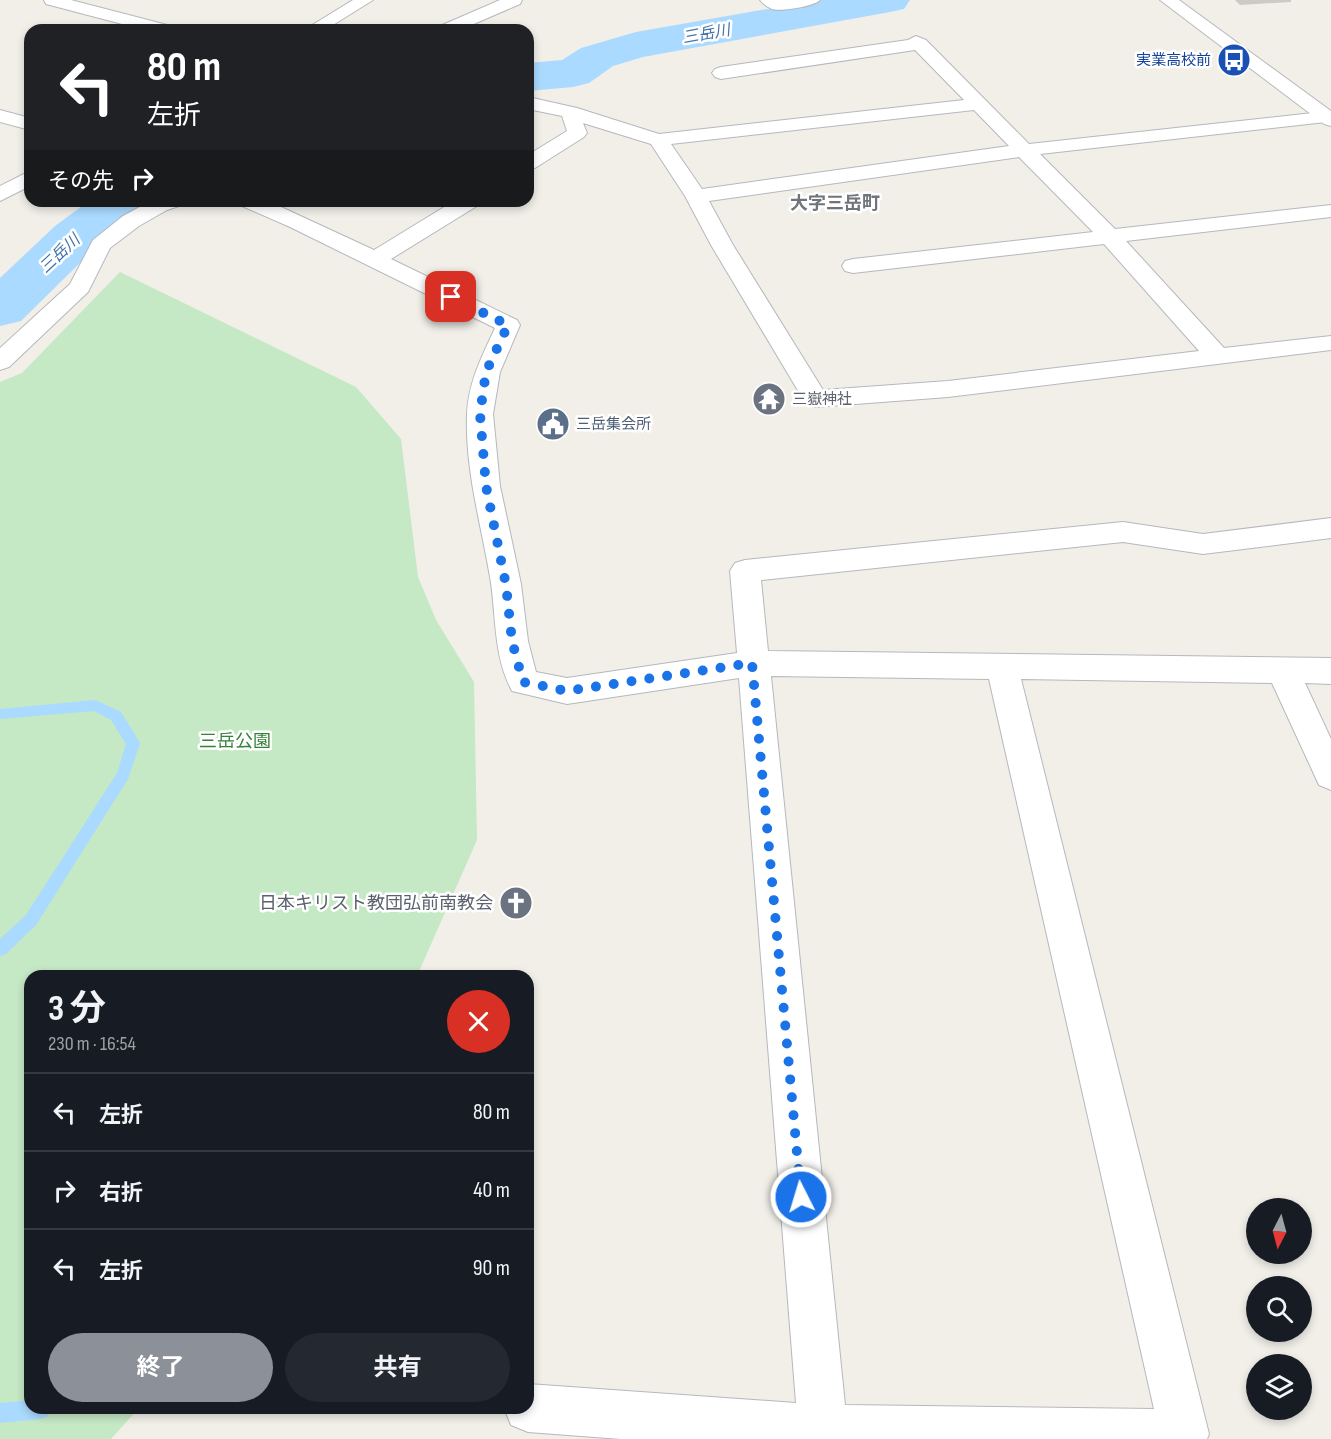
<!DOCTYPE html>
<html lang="ja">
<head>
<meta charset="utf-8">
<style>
  body { margin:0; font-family:"Sofia Sans Condensed","Noto Sans JP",sans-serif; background:#242831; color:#f1f3f6; height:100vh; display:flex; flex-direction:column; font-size:22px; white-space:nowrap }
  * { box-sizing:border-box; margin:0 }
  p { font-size:20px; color:#9ea1a6 }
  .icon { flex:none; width:33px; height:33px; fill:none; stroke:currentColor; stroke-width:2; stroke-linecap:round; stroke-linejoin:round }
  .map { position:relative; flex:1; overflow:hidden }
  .panel { position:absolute; left:24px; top:970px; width:510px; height:444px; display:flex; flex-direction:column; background:#171b24; border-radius:18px; box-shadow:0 3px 9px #0003 }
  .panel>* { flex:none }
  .banner { position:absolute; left:24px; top:24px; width:510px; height:183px; border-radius:18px; box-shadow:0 3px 9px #0003; background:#202124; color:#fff; overflow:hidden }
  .needle { width:39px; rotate:186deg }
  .buttons { position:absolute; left:1246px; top:1198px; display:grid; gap:12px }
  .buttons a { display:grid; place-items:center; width:66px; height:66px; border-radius:50%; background:#171b24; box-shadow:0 3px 9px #0003; font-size:30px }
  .pin { position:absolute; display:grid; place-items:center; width:51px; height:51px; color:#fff; margin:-26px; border-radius:12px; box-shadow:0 3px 9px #0006 }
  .me { position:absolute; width:66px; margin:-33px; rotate:355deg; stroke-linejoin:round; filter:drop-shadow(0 0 4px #0008) }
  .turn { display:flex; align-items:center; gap:21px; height:126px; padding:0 24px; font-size:27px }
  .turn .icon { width:78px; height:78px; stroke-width:2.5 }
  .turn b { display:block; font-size:42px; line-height:51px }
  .then { display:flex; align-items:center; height:57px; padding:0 24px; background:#0003; gap:12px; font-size:22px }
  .round { display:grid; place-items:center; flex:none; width:63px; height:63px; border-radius:32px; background:#242831 }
  .overview { display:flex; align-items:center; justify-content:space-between; height:102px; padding:0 24px }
  h1 { font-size:36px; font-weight:700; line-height:45px }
  .primary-button { display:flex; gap:12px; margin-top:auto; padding:12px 24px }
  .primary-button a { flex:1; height:69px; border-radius:36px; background:#8c9099; color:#fff; font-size:24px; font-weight:700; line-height:69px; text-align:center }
  .primary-button a+a { background:#242831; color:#f1f3f6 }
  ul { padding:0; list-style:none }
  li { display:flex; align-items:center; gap:18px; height:78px; padding:0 24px; border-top:2px solid #363941 }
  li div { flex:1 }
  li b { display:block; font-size:22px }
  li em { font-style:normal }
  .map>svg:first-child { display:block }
</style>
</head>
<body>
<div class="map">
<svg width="1331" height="1439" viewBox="0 0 1331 1439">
  <rect width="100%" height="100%" fill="#f1efe8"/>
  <path fill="#c5e8c5" d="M120,272L356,387L401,439L418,577L436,620L474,682L477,840L417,976H30V1408L138,1409L111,1439H0V382L22,373Z"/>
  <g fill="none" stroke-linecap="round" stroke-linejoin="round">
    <g fill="#aadaff" fill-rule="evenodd">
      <path d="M95,700L121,712L140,743L128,779L36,925L6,954L0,956V939L26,915L117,773L126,744L111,720L94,711L0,719V709Z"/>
      <path d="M30,1400V1408H51L48,1416L41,1419L0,1423V1403Z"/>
    </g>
    <g fill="#aadaff" fill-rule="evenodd">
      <path d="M819,0H910L904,9L890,12L643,57L613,66L589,83L573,87L528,91V63L562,60L581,48L636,32Z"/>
      <path d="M89,201H148L140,212L93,250L21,321L0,326V278L55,226Z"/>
    </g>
  </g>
  <path fill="#cccac5" d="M1235,0H1291V2L1240,5Z"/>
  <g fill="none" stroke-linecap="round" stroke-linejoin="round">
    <g stroke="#b5b8bc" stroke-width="2">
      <g id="minor">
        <path d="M44,0H71L171,26L174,30H145L46,4Z"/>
        <path d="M353,0H373L325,30H304Z"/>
        <path d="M500,0H522L520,4L460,30H437L440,26Z"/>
        <path d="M760,0H820C815,6 780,12 772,9C767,7 763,4 760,0Z"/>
        <path d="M916,36L926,40L1029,144L1331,111V121L1326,122L1040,154L1115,229L1331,205V217L1126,241L1224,348L1331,336V350L948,397L816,407L807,405L803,399L711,245L685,196L651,144L583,123L587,133L584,137L535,168L528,170V155L567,131L562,116L528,109V97L577,108L659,134L964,100L915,50L721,79L715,77L712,73L715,69L721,67L908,40ZM974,110L1009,146L702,189L671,144ZM1019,157L1093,232L853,259L845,261L842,266L845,271L853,273L1104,244L1199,351L948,381L823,390L733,245L709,201Z"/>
        <path d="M0,110L30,118V130L0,122Z"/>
        <path d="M30,171V186L0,201V186Z"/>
        <path d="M151,201H182L179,206L167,210L139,226L110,248L88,292L9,367L0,370V348L70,284L93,240L123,216Z"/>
        <path d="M239,201H268L374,250L454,201H480L477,206L391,259L517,320L520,325L500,372L493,414L500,486L521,584L528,641L536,672L567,678L737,653L730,571L735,563L745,560L1123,522L1203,534L1331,518V538L1203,554L1123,542L761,580L768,651L1331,658V684L1305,683L1331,739V790L1319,785L1272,683L1021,679L1209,1434L1207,1439H621L528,1432L511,1425L504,1408H528V1384L796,1403L739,678L567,704L512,691C494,658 496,619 491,583C482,527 465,472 467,415C468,383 482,356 495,328L290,227L242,206ZM771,676L989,679L1154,1409L845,1405Z"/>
      </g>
    </g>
    <g stroke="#b6babf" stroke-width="2">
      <path id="secondary" d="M1160,0H1179L1331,111V126L1324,124Z"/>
    </g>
    <use href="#minor" fill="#fff" fill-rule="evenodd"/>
    <use href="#secondary" fill="#fff" fill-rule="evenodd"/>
  </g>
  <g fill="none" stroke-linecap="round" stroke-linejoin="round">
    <path stroke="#1a73e8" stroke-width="10" stroke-dasharray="0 18" d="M451,297L508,325L486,372L480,414L486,486L506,585L512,641L523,682L567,691L752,663L801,1197"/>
  </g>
  <defs>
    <g id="bus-disc" transform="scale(1.725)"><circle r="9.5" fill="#1a4fb4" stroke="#fff"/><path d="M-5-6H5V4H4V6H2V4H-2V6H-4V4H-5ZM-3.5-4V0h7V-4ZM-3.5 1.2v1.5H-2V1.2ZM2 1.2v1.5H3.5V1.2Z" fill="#fff"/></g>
    <g id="temple-disc" transform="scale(1.725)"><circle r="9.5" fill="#6b7280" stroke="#fff"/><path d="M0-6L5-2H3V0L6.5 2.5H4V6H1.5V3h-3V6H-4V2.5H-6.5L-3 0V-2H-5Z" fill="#fff"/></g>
    <g id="civic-disc" transform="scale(1.725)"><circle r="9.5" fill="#5c6f8a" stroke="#fff"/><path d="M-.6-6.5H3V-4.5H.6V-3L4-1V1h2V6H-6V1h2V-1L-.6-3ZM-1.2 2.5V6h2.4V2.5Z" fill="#fff"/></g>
    <g id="church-disc" transform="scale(1.725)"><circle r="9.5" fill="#6b7280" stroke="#fff"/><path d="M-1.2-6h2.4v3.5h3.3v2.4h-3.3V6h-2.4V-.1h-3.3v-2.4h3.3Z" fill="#fff"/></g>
  </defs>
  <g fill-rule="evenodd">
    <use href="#bus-disc" x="1234" y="60"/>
    <use href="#temple-disc" x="769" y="399"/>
    <use href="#civic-disc" x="553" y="424"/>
    <use href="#church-disc" x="516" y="903"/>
  </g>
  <g text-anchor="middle" stroke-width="5" stroke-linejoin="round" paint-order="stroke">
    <g font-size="15" fill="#164399" stroke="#fff" text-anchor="end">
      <text x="1211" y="65">実業高校前</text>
    </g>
    <g font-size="15" fill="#5b616d" stroke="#fff" text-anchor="start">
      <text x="792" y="404">三嶽神社</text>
    </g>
    <g font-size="15" fill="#4e5e75" stroke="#fff" text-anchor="start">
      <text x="576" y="429">三岳集会所</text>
    </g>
    <g font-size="16" font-style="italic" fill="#4174aa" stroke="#fff">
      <text transform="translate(706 33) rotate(-10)" y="6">三岳川</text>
      <text transform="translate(59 253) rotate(-43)" y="6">三岳川</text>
    </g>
    <g font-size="18" font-weight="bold" fill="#70757a" stroke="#fff">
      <text x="835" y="209">大字三岳町</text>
    </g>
    <g font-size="18" fill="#348238" stroke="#fff">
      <text x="235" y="747">三岳公園</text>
    </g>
    <g font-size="18" fill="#5b616d" stroke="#fff" text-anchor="end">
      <text x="493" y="909">日本キリスト教団弘前南教会</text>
    </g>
  </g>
</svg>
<div class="buttons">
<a><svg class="needle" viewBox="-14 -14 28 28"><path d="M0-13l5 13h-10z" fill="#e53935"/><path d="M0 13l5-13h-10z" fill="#9ea1a6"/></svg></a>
<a><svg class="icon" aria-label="search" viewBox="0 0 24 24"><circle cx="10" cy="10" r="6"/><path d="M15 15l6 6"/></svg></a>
<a><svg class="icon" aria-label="layers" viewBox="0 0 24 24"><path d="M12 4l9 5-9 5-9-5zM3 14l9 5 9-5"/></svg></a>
</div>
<div class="pin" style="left:451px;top:297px;background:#d93025"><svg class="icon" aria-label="arrive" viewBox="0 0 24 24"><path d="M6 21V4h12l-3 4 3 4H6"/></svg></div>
<svg class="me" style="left:801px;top:1197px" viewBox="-20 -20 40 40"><circle r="17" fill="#1a73e8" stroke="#fff" stroke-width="3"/><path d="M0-11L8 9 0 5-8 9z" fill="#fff"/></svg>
<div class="banner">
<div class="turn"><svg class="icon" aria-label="left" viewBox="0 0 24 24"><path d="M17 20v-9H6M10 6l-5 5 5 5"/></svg><div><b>80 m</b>左折</div></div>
<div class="then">その先<svg class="icon" aria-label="right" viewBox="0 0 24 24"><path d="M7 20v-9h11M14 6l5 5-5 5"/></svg></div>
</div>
<section class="panel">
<div class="overview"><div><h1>3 分</h1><p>230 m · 16:54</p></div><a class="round" style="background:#d93025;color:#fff"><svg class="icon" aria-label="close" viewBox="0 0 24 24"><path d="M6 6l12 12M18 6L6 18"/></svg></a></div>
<ul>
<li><svg class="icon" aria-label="left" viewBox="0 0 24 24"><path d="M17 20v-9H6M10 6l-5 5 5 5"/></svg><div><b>左折</b></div><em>80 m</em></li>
<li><svg class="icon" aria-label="right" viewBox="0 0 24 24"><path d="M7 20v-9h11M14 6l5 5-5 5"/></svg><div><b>右折</b></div><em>40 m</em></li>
<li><svg class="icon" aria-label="left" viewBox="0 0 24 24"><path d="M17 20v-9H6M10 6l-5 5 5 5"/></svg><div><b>左折</b></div><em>90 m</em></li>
</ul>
<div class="primary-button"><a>終了</a><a>共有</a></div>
</section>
</div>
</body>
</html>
